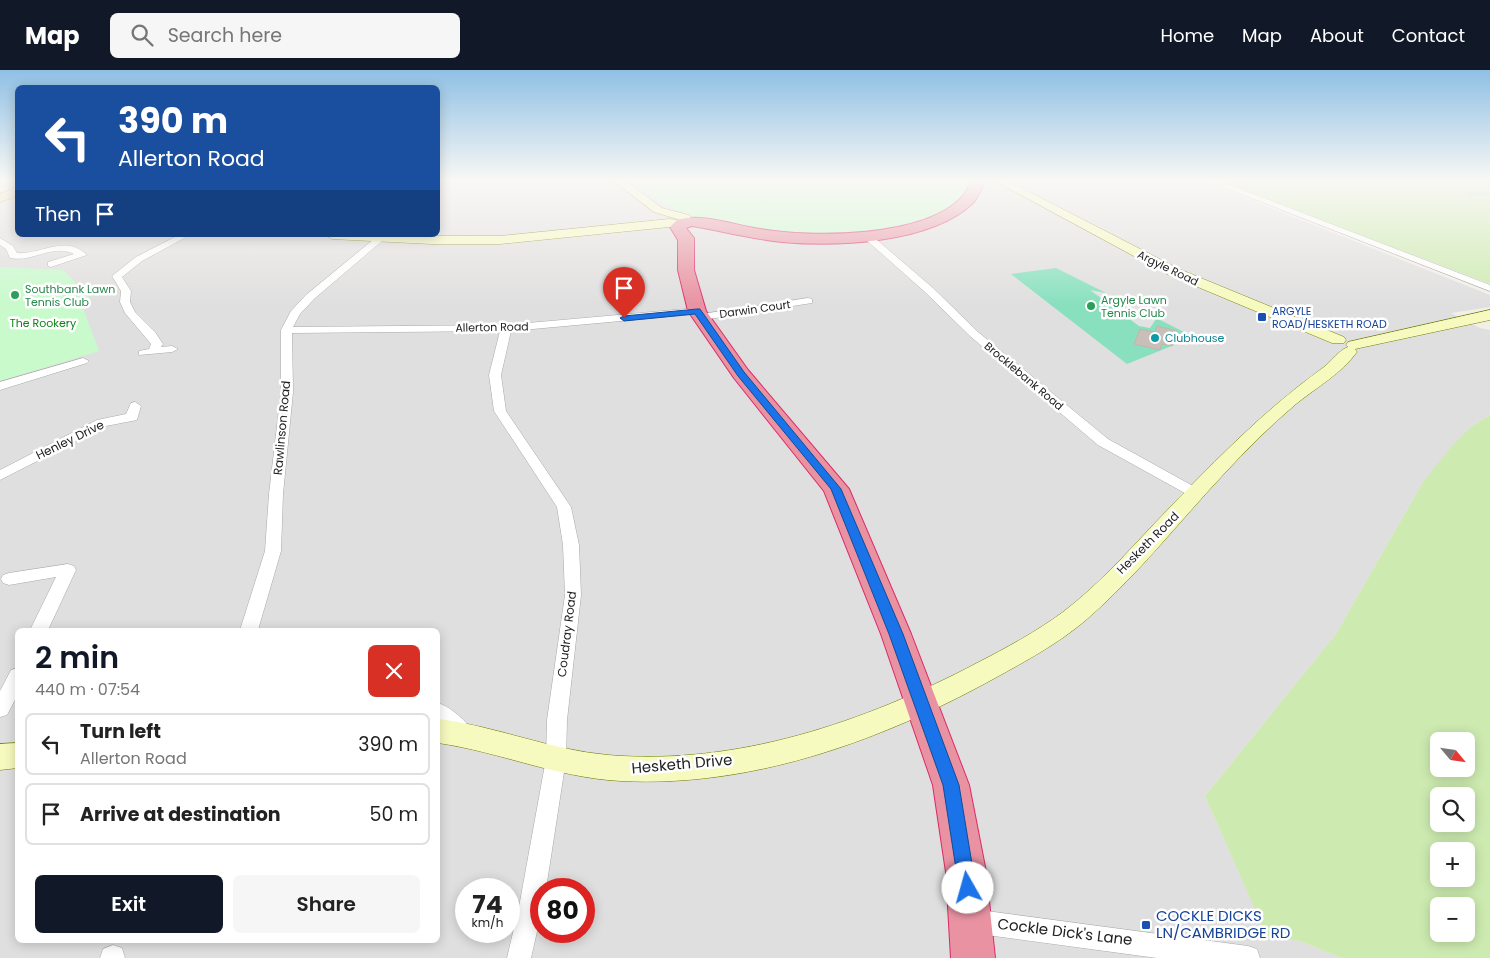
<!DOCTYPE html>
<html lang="en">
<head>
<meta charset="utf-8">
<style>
  body { margin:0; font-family:Poppins,sans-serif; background:#f6f6f6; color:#222; height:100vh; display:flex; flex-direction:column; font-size:19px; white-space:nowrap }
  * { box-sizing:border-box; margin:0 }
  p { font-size:16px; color:#767676 }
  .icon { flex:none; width:28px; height:28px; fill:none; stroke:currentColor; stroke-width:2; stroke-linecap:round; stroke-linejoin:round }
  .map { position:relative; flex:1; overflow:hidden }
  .panel { position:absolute; left:15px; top:558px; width:425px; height:315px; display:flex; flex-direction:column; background:#fff; border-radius:8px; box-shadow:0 2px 12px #0003 }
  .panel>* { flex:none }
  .top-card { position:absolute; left:15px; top:15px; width:425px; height:152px; border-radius:8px; box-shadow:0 2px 12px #0003; background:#1a4fa0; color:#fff; overflow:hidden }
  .needle { width:32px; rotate:119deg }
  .buttons { position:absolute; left:1430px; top:662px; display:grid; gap:10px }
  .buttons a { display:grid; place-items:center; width:45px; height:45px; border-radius:8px; background:#fff; box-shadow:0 2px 12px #0003; font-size:25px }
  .speed { position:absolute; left:455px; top:808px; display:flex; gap:10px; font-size:25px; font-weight:700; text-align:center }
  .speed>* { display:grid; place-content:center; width:65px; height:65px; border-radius:50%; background:#fff; box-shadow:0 2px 12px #0003; line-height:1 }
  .speed small { font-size:12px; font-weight:400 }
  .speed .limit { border:8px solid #d22; background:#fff; color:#111 }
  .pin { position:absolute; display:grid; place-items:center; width:42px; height:42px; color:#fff; margin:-51px -21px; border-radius:50% 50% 50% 0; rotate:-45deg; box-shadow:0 0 5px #0007 }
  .pin .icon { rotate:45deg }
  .me { position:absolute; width:55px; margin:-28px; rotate:353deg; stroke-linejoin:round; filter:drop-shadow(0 0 4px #0008) }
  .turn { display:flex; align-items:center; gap:18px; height:105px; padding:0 20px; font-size:22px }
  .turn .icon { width:65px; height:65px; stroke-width:2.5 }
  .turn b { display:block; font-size:35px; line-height:42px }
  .then { display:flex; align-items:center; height:48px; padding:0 20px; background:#0003; gap:10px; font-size:19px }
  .round { display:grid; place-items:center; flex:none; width:52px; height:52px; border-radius:8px; background:#f6f6f6 }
  .summary { display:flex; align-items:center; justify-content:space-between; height:85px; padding:0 20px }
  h1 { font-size:30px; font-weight:600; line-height:38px; color:#111827 }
  .primary-button { display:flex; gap:10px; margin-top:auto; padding:10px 20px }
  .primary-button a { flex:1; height:58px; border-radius:8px; background:#111827; color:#fff; font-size:20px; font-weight:600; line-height:58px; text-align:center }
  .primary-button a+a { background:#f6f6f6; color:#222 }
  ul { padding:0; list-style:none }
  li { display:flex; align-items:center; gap:15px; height:62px; margin:0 10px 8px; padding:0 10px; border:2px solid #e0e0e0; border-radius:8px }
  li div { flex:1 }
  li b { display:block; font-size:19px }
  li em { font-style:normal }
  header { display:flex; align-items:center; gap:30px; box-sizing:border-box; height:70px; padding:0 25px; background:#111827; color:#fff }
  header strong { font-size:24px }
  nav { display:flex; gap:28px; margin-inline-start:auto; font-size:18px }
  .search { width:350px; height:45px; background:#f6f6f6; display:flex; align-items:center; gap:12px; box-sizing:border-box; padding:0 18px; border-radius:8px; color:#767676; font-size:19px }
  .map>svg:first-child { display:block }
</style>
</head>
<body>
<header>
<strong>Map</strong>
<div class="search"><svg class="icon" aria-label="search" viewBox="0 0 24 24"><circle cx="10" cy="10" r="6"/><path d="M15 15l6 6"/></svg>Search here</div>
<nav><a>Home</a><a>Map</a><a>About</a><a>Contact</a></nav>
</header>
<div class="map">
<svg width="1490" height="888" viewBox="0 0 1490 888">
  <rect width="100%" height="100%" fill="#f2efe9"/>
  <path fill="#e0dfdf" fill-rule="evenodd" d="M0,111H17L18,165H438V111H1203L1490,225V237L1451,243L1480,258L1490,260V345L1471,357L1423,412L1336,564L1205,726L1267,865L1300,871L1342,888H0ZM18,560H438V870H18ZM466,819H509V861H466ZM541,819H584V861H541Z"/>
  <g fill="#cdebb0" fill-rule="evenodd">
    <path d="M1218,111H1490V214Z"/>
    <path d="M1490,345V888H1342L1300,871L1267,866L1205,726L1336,564L1423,412L1452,376L1471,357ZM1439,671H1466V699H1439ZM1439,726H1466V754H1439ZM1439,781H1466V809H1439ZM1439,836H1466V864H1439Z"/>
  </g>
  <g fill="#c8facc">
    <path d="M632,111H971C950,176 761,168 708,152C679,143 655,131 632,111Z"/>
    <path d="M0,197L64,200L90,229L81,233L99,281L0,311Z"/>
  </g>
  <path fill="#88e0be" d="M1056,198L1194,267L1127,294L1011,204Z"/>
  <path fill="#e2e2e2" d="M1090,220L1116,225L1158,246L1150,258L1139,256Z"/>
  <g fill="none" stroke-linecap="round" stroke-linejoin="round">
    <path stroke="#aad3df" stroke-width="2.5" d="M1469,125L1490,124"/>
  </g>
  <path fill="#c7bfb8" stroke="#c4b6ab" d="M1157,256L1177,261L1172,276L1162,274L1160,280L1134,274L1140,259L1155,262Z"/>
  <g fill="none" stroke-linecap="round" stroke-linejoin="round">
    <g stroke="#a9a9a9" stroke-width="1">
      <g id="street">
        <path d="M1208,111H1219L1490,215V221Z"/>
        <path d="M864,164H870L933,218L978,262L1108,369L1202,421L1204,424L1202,427H1192L1098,375L970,266L925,222L864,168Z"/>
        <path d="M179,165H190L142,191L122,207L131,221L130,232L135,242L155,262L163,274L161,277L172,276L178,279L172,282L139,285V281L149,279L151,274L125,243L120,232L121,221L112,206L136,187Z"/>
        <path d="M379,165H389L314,229L300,244L293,257L506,255L697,238L702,241L697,244L511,261L501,305L506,341L571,437L579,475L581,525L567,650L566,689L546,819H541V844L531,888H507L519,837L546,689L547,650L565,525L563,475L557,437L494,341L489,305L500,261L292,263L293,322L283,424L281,481L258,560H240L265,481L269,424L281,322V260L291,241L306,225Z"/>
        <path d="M0,168L13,176L17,183C41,185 65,164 87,185L51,197L48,196V192L74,184C53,173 32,193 10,188L6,179L0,175Z"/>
        <path d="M808,228L812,229V233L702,250L697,247L702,244Z"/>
        <path d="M83,288L89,291L87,293L0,320V312Z"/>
        <path d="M135,332L141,336L137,350L106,356L0,410V400L97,350L126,344L131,333Z"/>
        <path d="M68,494L74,496L76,500L48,560H30L56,507L9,515L3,513L1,509L3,505L9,503Z"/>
        <path d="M18,598V624L7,645L0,647V621L11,600Z"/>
        <path d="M438,633C451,637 468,652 474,664L471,670C457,675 448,661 438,652Z"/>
        <path d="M972,839L1248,876L1257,879L1260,888H1157L972,863L964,859L960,851L964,843Z"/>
        <path d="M113,875L122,878L125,888H100L103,879Z"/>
      </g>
    </g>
    <g stroke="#707d05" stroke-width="1">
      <g id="secondary">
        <path d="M614,111H626L662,138L689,145L691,148L684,151L686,154L684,157H669L500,174H432L332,169L326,165L500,166L669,149L680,150L654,142Z"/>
        <path d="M995,111H1008L1179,199L1344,267L1346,270L1344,273H1332L1169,205Z"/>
        <path d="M1490,240V250L1355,279L1357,282C1341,304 1317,317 1296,334C1270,356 1246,380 1223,405C1178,453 1136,507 1086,550C1059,573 1026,591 995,608C883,670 752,718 621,711C558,708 500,682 438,673V649C496,656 550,680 608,685C736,696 865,652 977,593C1006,578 1036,562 1063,542C1096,517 1125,485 1154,454C1208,398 1260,343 1324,297C1332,291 1339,280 1348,277L1346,275L1348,272Z"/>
        <path d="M18,673V698L0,700V674Z"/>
      </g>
    </g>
    <g stroke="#a06b00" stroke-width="1">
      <path id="primary" d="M18,117V126L0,132V124Z"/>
    </g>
    <g stroke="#dc2a67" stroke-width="2">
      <path id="highway" d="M972,111H986C981,118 978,128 972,134C930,173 837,177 782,172C752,169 722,161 692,156L686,158L694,168V200L706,241L748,300L849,419L911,564L969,715L986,802L995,888H951L946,802L933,715L881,564L824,421L734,308L688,241L678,200V170L670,157L677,150C703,143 733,155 760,159C811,168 924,168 962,127C966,123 969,116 972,111Z"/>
    </g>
    <use href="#street" fill="#fff" fill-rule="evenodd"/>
    <use href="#secondary" fill="#f7fabf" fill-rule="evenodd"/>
    <use href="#primary" fill="#fcd6a4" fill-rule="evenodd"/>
    <use href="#highway" fill="#e892a2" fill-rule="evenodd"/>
  </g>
  <linearGradient id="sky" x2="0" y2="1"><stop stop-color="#8fc0e4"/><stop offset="0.47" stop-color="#f9f8f5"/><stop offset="1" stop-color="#f9f8f5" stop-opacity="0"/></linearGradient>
  <rect width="1490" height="235" fill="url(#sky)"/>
  <path fill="#1a73e8" stroke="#114b97" d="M697,239H700L744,302L841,419L903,564L959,715L976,818L974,824L968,827L961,824L959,818L943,715L889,564L831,419L738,306L695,244L624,251L620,248L624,246Z"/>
  <g fill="#2e9e5b" stroke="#fff" stroke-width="2">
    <circle cx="15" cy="225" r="5"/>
    <circle cx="1091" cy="236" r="5"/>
  </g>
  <g fill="#1a4fb4" stroke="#fff" stroke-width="2">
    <rect x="1257" y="242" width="10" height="10" rx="2.5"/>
    <rect x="1141" y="850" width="10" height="10" rx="2.5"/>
  </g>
  <circle fill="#0f9aa8" stroke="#fff" stroke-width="2" cx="1155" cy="268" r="5"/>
  <g text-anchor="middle" stroke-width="5" stroke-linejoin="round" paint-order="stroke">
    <g font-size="11" fill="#222" stroke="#fff">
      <text transform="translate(1168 198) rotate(26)" y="4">Argyle Road</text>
      <text transform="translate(755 239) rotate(-8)" y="4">Darwin Court</text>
      <text transform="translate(492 257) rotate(-1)" y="4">Allerton Road</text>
      <text transform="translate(1024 306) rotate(40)" y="4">Brocklebank Road</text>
    </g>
    <g font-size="11" fill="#27864d" stroke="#fff" text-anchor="start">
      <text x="25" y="223">Southbank Lawn<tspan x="25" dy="13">Tennis Club</tspan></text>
      <text x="1101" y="234">Argyle Lawn<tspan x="1101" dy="13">Tennis Club</tspan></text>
    </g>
    <g font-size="11" fill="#164399" stroke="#fff" text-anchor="start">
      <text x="1272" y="245">ARGYLE<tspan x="1272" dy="13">ROAD/HESKETH ROAD</tspan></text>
    </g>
    <g font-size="11" fill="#0c8416" stroke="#fff">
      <text x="43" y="257">The Rookery</text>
    </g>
    <g font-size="11" fill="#0d838f" stroke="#fff" text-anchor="start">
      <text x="1165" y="272">Clubhouse</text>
    </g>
    <g font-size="12" fill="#222" stroke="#fff">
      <text transform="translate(282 358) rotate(-85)" y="4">Rawlinson Road</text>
      <text transform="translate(70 370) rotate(-26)" y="4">Henley Drive</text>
      <text transform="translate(1148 473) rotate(-45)" y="4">Hesketh Road</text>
      <text transform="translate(567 564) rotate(-83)" y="4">Coudray Road</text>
    </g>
    <g font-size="15" fill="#222" stroke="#fff">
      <text transform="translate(682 694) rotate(-5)" y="5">Hesketh Drive</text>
      <text transform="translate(1065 862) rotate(7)" y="5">Cockle Dick's Lane</text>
    </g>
    <g font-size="15" fill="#164399" stroke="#fff" text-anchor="start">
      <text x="1156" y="851">COCKLE DICKS<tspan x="1156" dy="17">LN/CAMBRIDGE RD</tspan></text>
    </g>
  </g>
</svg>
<div class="buttons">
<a><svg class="needle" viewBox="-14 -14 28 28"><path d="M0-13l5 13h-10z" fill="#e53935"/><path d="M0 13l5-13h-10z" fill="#767676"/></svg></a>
<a><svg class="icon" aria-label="search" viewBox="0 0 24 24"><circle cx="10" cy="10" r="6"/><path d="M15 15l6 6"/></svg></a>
<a>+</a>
<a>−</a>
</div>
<div class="speed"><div>74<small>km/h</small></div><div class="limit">80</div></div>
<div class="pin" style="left:624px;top:248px;background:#d93025"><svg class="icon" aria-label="arrive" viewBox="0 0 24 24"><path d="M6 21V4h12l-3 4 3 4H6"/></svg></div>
<svg class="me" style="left:968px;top:818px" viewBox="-20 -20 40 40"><circle r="19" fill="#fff"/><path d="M0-13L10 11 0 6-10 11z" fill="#1a73e8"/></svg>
<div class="top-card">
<div class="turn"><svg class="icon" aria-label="left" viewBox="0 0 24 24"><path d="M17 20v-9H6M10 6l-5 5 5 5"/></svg><div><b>390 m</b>Allerton Road</div></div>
<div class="then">Then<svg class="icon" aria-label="arrive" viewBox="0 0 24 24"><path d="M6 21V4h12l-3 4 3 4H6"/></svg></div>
</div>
<section class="panel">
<div class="summary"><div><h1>2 min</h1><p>440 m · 07:54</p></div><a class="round" style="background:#d93025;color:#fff"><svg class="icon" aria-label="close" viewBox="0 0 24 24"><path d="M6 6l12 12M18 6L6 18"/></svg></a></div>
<ul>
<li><svg class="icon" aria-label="left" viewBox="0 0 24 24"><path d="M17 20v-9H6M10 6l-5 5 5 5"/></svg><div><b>Turn left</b><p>Allerton Road</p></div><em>390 m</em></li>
<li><svg class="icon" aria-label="arrive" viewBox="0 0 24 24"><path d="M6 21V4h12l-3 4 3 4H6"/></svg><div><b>Arrive at destination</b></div><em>50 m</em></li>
</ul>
<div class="primary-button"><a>Exit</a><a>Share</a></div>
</section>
</div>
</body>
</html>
